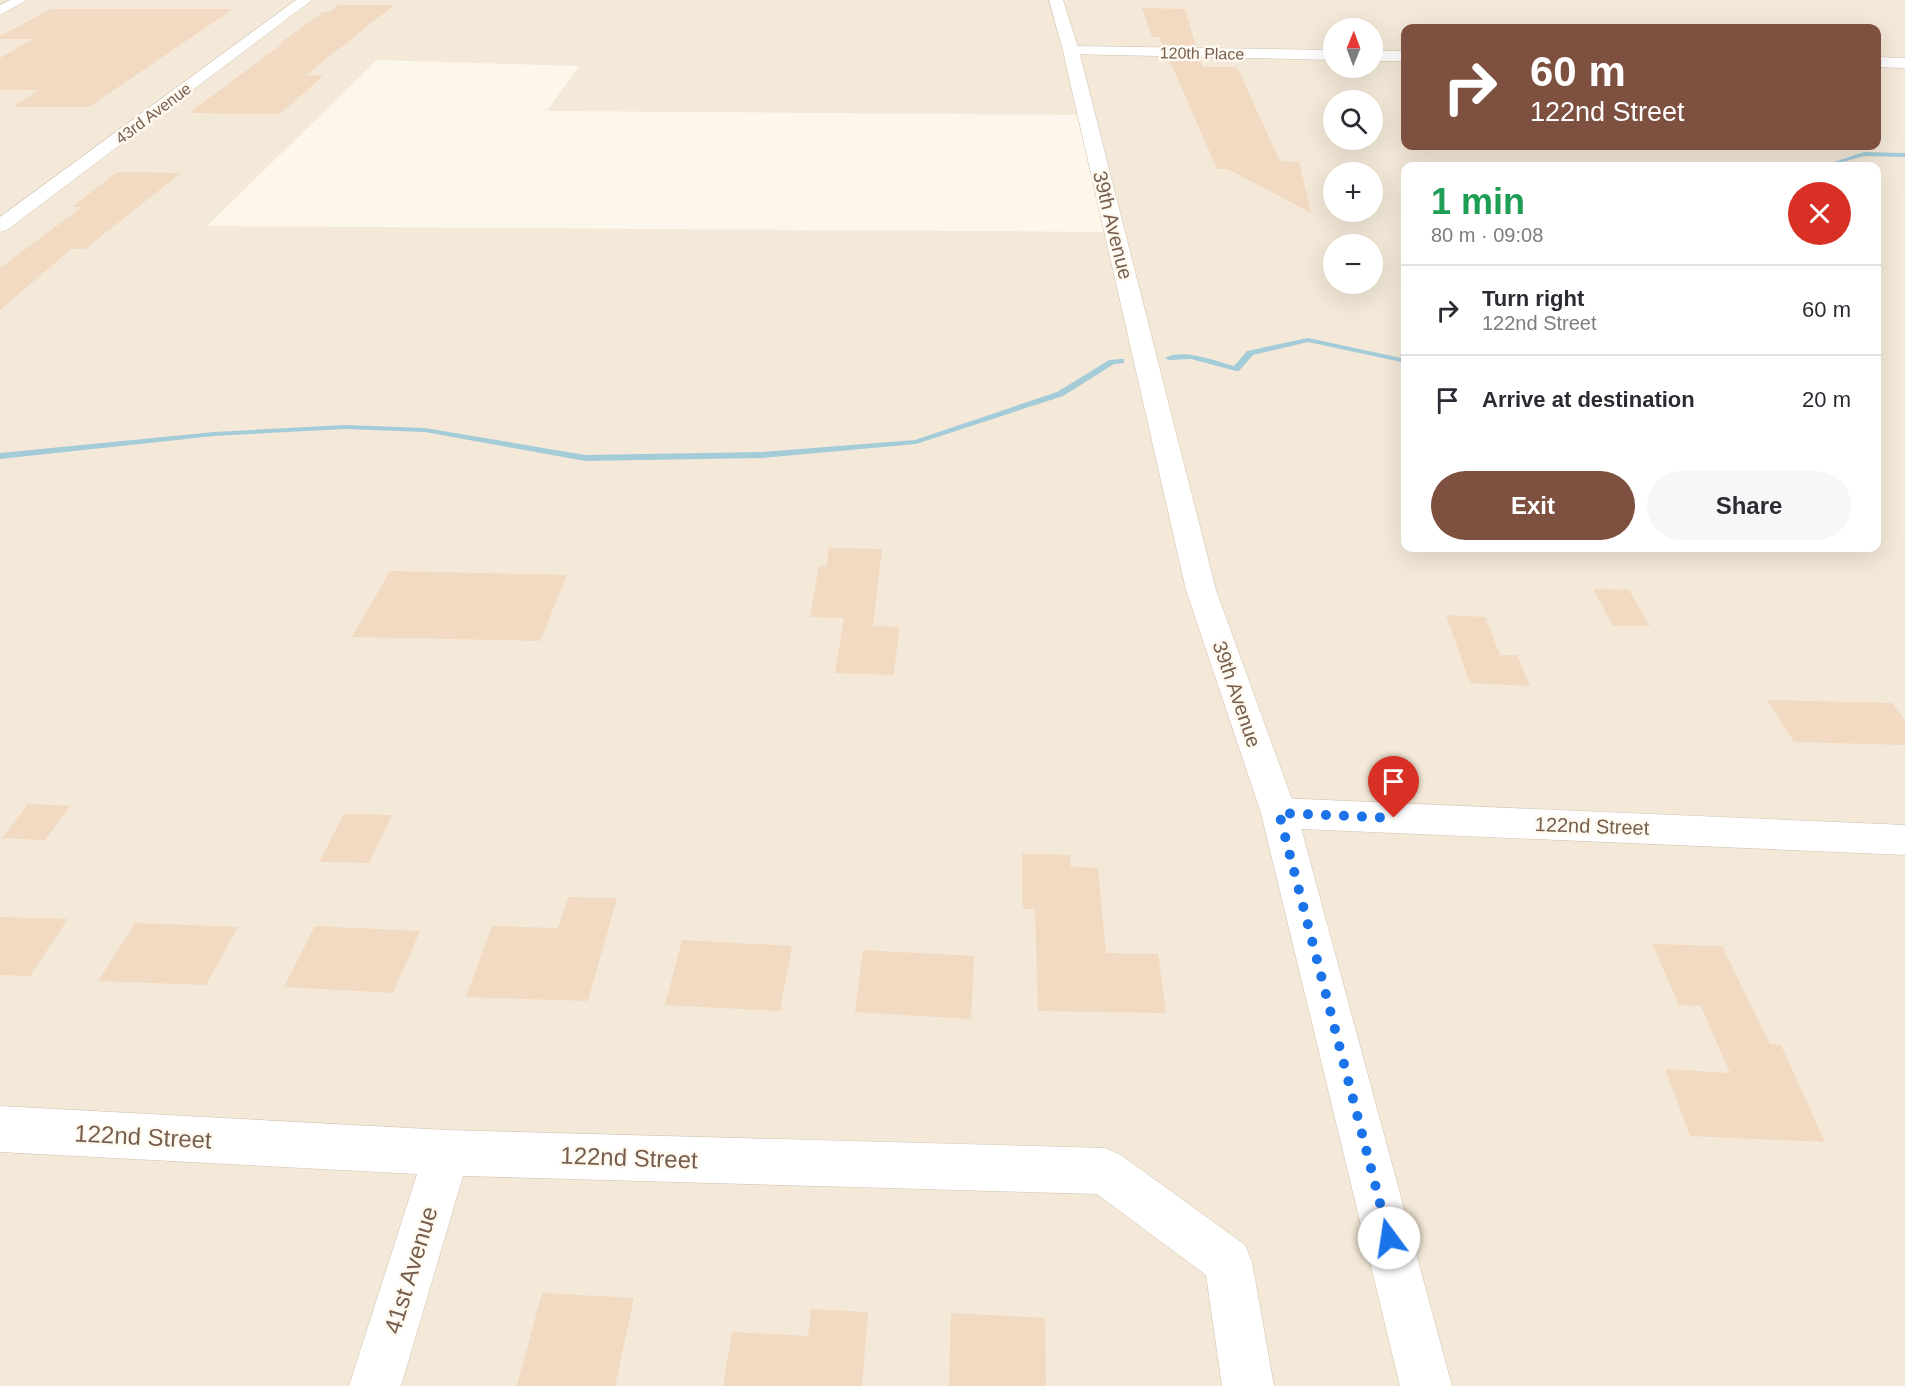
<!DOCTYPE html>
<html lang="en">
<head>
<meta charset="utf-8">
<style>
  body { margin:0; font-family:Helvetica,sans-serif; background:#f7f7f7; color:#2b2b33; height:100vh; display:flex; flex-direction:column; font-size:22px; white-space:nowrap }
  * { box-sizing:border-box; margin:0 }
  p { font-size:20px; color:#7c7c81 }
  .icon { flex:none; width:33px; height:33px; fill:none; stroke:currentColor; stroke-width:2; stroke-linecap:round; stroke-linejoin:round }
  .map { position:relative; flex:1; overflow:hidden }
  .details { position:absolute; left:1401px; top:162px; width:480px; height:390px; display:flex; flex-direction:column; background:#fff; border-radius:12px; box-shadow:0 6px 24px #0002 }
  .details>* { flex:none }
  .top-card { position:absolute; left:1401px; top:24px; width:480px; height:126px; border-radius:12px; box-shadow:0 6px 24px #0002; background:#7e5040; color:#fff; overflow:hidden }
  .needle { width:39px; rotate:1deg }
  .fabs { position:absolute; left:1323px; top:18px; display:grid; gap:12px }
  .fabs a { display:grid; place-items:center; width:60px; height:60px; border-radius:50%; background:#fff; box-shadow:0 6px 24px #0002; font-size:30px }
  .pin { position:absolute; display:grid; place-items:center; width:51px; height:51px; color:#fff; margin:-62px -26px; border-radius:50% 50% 50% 0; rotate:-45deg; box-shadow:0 0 6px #0007 }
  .pin .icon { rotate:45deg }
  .me { position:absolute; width:66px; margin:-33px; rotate:346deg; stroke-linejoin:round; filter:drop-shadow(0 0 4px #0008) }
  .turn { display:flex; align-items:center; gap:21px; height:126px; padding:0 30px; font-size:27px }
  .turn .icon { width:78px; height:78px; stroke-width:2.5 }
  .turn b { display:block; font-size:42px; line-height:51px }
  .round { display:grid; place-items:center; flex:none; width:63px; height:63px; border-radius:32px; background:#f7f7f7 }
  .overview { display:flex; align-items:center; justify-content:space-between; height:102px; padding:0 30px }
  h1 { font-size:36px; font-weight:700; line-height:45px; color:#1e9e55 }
  .action { display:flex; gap:12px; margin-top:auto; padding:12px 30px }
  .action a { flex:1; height:69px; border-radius:36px; background:#7e5040; color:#fff; font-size:24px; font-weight:700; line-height:69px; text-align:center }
  .action a+a { background:#f7f7f7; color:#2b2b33 }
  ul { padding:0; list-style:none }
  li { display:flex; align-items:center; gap:18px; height:90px; padding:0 30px; border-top:2px solid #e1e1e2 }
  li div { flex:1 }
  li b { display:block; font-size:22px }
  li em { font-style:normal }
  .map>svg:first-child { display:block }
</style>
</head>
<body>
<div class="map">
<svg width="1905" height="1386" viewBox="0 0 1905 1386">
  <rect width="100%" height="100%" fill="#fcf7ea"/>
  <path fill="#f4e9d8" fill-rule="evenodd" d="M0,0H1905V1386H0ZM1334,28H1372V68H1334ZM1406,28H1876V146H1406ZM377,60L579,66L547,111L1086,115L1114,232L207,226ZM1334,100H1372V140H1334ZM1406,166H1876V548H1406ZM1334,172H1372V212H1334ZM1334,244H1372V284H1334Z"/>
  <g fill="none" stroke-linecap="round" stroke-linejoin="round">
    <g fill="#a4ccd8" fill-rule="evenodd">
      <path d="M1864,152L1905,153V157L1864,156L1829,166H1822Z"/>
      <path d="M1308,338L1406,359V363L1308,342L1253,355L1239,371H1236L1191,359L1169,360L1165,358C1184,348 1214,361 1234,366L1247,351Z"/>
      <path d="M1121,359H1124V363L1114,364L1063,396L916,444L761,458L585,461L425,432L345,429L214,436L0,459V453L214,432L345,425L425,428L585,455L761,452L915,440L1057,392L1109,360Z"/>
    </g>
  </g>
  <g fill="#f2d9c2">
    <path d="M338,5H394L306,75L323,76L280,114L189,113L282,44H279L323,12H329Z"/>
    <path d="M1142,8L1185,9L1196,46L1163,45L1159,37H1152Z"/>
    <path d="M51,9H233L89,107H13L39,90H0V58L33,39H0V36Z"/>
    <path d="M1169,59H1200L1203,67H1237L1280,161L1299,162L1311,213L1228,169H1217Z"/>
    <path d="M117,172L181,173L85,249H71L0,310V268L82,207H72Z"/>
    <path d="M829,548L882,549L873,626L899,627L894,675L835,673L844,618L810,617L819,566L826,567Z"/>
    <path d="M390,571L567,575L540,641L352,637Z"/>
    <path d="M1593,589L1629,590L1650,626H1613Z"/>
    <path d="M1446,615L1485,617L1500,655H1517L1530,686L1470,683Z"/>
    <path d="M1767,700L1892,703L1905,721V745L1794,742Z"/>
    <path d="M28,804L70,806L45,840L2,838Z"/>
    <path d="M344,814L392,815L369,863L319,862Z"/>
    <path d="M1022,854L1070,855L1071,867L1098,868L1106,953L1158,954L1166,1013L1038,1011L1035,909H1023Z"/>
    <path d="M568,897L617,898L588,1001L466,997L492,926L558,928Z"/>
    <path d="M0,917L68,919L30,976L0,975Z"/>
    <path d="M135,923L238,927L206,985L98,981Z"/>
    <path d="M315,926L420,931L393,993L284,987Z"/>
    <path d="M682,940L792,946L780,1011L665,1005Z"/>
    <path d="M1652,944L1722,946L1770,1044L1781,1045L1825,1142L1690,1136L1665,1069L1730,1073L1701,1006L1679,1005Z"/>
    <path d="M863,950L974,956L971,1019L855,1012Z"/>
    <path d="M542,1293L634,1298L615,1386H517Z"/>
    <path d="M811,1309L868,1312L862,1386H723L732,1332L808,1336Z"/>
    <path d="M951,1313L1045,1318L1046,1386H949Z"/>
  </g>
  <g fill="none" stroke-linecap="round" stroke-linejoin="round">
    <g stroke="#cfc0af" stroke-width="1">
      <g id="minor">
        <path d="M10,0H27L0,15V5Z"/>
        <path d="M296,0H312L7,230L0,232V217Z"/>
        <path d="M1071,46L1334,50V60L1066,54L1063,51L1066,48Z"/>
        <rect x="1372" y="51" width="34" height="10"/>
        <path d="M1876,57L1905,58V68L1876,67Z"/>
        <path d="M1279,798L1905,825V855L1279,828L1266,824L1261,813L1266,802Z"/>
        <path d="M0,1106L447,1130L1105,1148L1121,1155L1245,1245L1252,1262L1274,1386H1222L1206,1275L1097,1194L463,1176L401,1386H349L417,1174L0,1152Z"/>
      </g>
    </g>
    <g stroke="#d2c0ad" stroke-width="1">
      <path id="secondary" d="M1049,0H1063L1079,51L1216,590L1297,813L1452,1386H1400L1261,813L1186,590L1063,51Z"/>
    </g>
    <use href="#minor" fill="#fff" fill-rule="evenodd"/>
    <use href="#secondary" fill="#fff" fill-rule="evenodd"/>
  </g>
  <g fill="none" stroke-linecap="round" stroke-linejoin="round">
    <path stroke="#1a73e8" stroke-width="10" stroke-dasharray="0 18" d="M1389,1238L1279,813L1394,818"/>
  </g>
  <g text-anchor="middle" stroke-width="5" stroke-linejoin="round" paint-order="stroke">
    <g font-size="16" fill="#785f4d" stroke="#fffaf1">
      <text transform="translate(1202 53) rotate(1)" y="6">120th Place</text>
      <text transform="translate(153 113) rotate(-37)" y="6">43rd Avenue</text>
    </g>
    <g font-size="20" fill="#785f4d" stroke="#fffaf1">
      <text transform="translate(1113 225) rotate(76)" y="7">39th Avenue</text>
      <text transform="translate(1237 694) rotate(71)" y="7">39th Avenue</text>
      <text transform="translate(1592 826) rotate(2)" y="7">122nd Street</text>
    </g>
    <g font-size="24" fill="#785f4d" stroke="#fffaf1">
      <text transform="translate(143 1137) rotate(3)" y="8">122nd Street</text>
      <text transform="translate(629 1158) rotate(2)" y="8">122nd Street</text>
      <text transform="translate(411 1270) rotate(-73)" y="8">41st Avenue</text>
    </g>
  </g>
</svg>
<div class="fabs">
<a><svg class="needle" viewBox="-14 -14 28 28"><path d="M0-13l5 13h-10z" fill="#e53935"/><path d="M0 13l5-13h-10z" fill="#7c7c81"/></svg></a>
<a><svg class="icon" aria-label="search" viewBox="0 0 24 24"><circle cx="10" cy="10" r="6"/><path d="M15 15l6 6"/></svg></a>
<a>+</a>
<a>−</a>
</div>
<div class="pin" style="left:1394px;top:818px;background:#d93025"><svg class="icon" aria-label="arrive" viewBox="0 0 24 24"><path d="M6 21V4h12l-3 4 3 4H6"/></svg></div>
<svg class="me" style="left:1389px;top:1238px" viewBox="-20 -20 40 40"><circle r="19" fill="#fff"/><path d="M0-13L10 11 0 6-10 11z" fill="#1a73e8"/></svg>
<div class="top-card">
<div class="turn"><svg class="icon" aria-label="right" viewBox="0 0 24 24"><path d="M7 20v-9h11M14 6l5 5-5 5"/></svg><div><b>60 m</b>122nd Street</div></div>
</div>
<section class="details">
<div class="overview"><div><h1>1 min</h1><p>80 m · 09:08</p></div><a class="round" style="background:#d93025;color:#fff"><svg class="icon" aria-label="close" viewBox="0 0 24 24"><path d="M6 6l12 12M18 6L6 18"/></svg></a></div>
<ul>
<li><svg class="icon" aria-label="right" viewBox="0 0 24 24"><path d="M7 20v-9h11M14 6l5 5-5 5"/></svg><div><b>Turn right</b><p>122nd Street</p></div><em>60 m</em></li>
<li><svg class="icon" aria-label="arrive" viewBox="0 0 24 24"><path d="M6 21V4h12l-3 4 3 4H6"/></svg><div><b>Arrive at destination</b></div><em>20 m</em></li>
</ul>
<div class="action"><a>Exit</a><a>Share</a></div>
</section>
</div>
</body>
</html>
